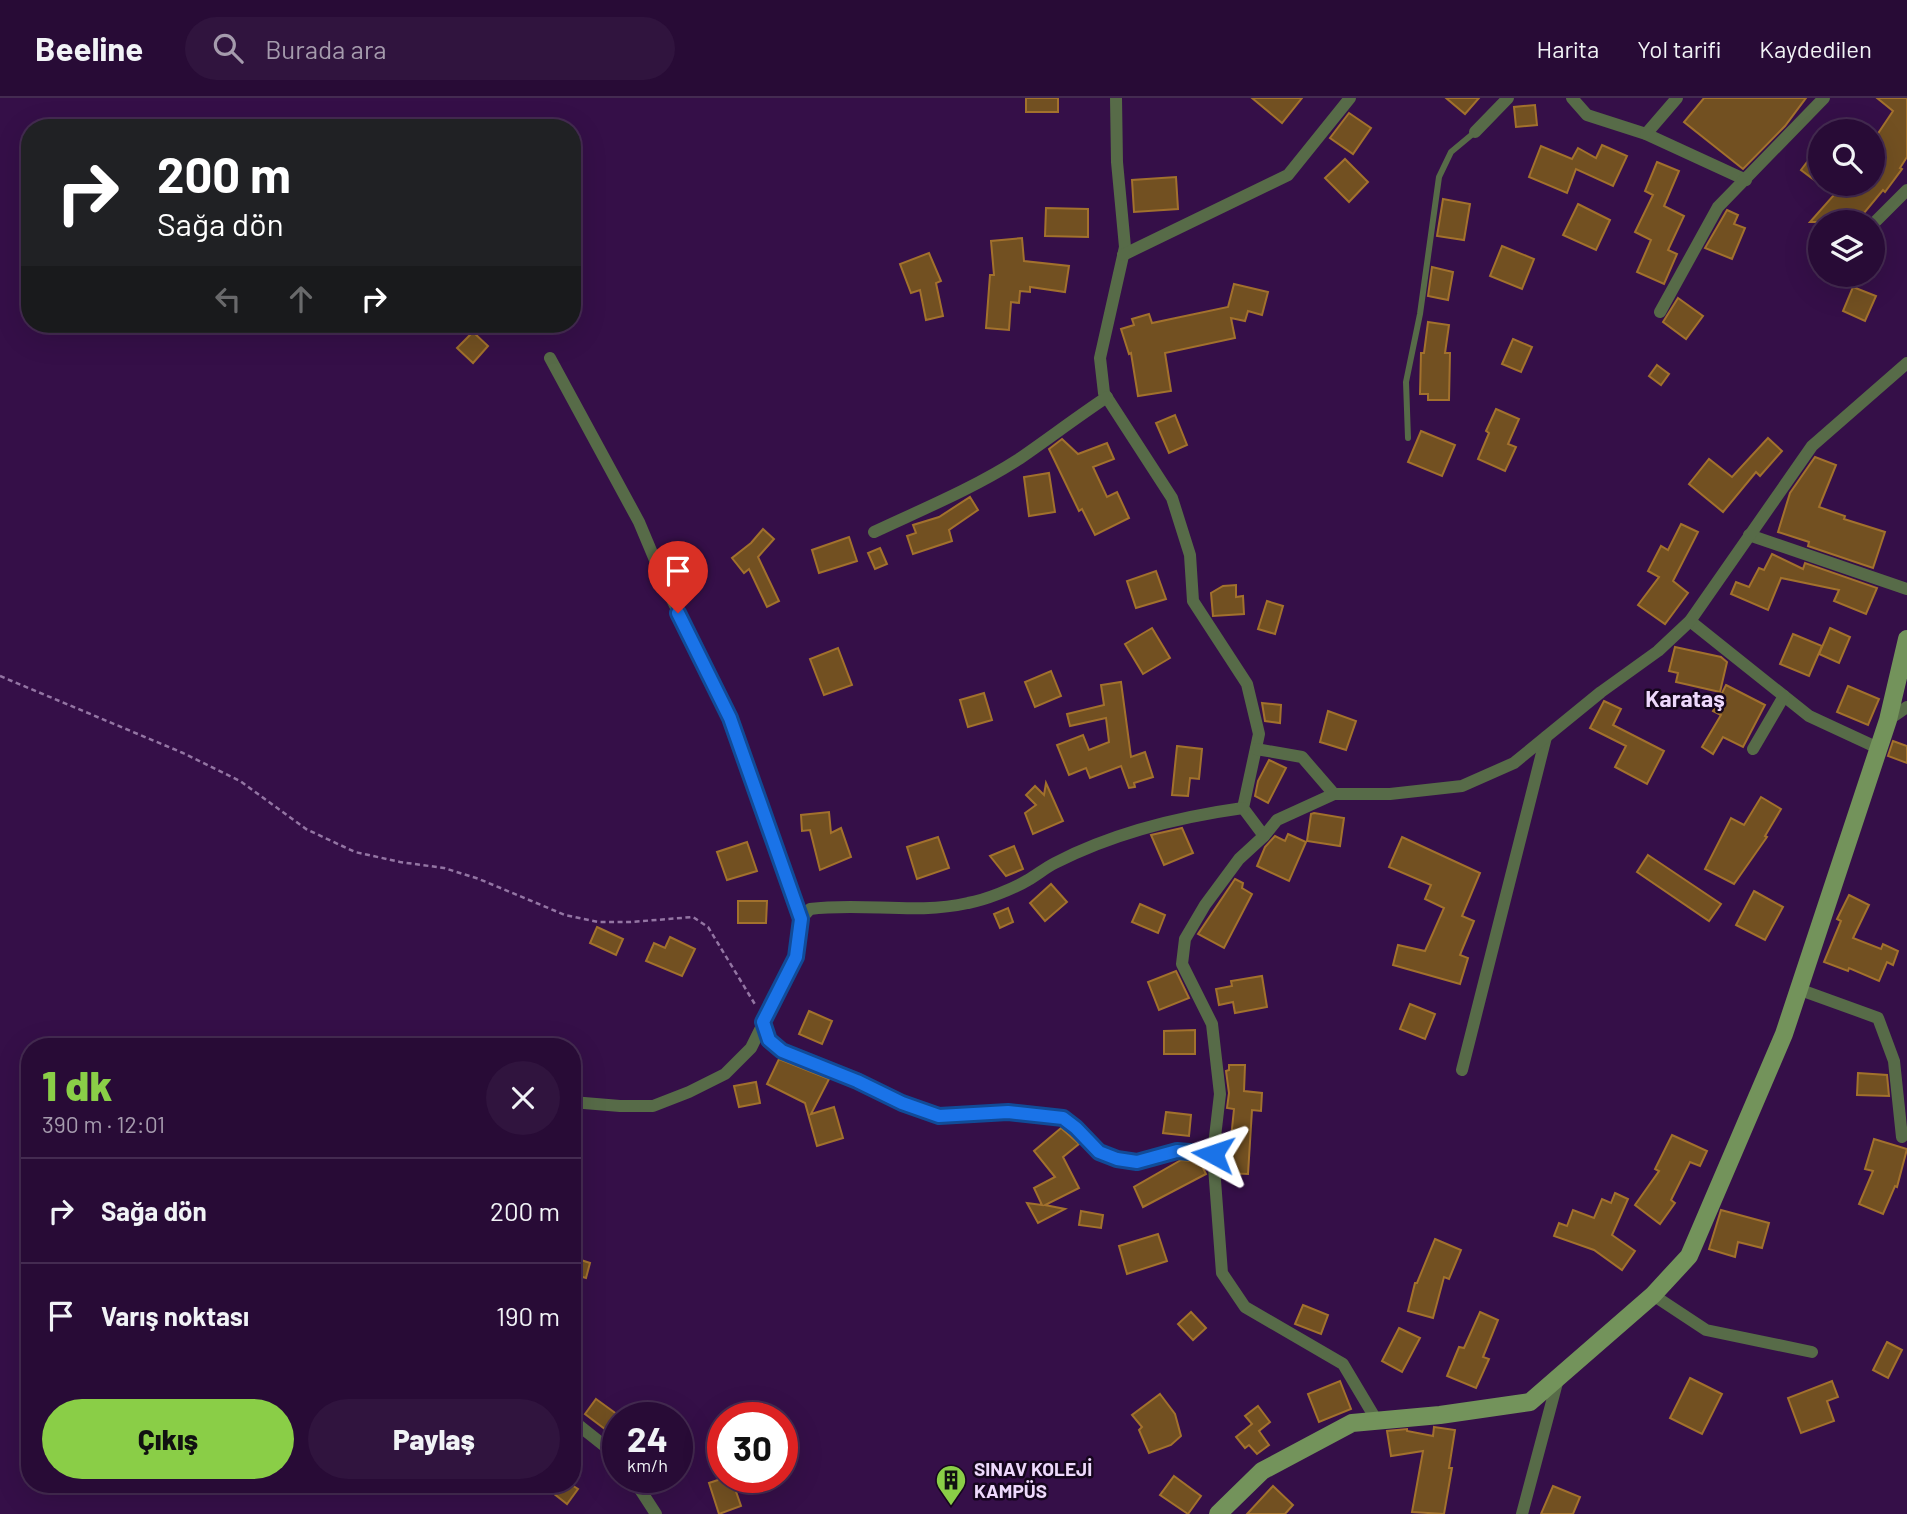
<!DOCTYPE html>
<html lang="tr">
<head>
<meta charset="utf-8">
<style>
  body { margin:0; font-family:Barlow,sans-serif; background:#30143e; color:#f1f3f6; height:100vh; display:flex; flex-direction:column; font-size:26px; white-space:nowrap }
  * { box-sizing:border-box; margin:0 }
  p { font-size:23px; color:#a59bad }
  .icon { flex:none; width:38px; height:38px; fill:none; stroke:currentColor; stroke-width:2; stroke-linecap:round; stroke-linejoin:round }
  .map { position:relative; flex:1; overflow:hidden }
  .drawer { position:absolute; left:21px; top:940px; width:560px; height:455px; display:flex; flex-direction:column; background:#280b36; border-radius:28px; box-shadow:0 7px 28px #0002,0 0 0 2px #442b51 }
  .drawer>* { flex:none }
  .top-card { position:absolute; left:21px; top:21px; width:560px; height:214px; border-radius:28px; box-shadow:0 7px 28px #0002,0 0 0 2px #442b51; background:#202124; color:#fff; overflow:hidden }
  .buttons { position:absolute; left:1808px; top:21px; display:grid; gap:14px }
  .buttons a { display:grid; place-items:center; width:77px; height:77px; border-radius:50%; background:#280b36; box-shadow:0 7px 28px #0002,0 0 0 2px #442b51; font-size:35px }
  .speed { position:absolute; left:602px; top:1304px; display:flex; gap:14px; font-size:35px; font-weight:700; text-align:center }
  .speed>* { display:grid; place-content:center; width:91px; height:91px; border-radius:50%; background:#280b36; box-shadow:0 7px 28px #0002,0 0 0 2px #442b51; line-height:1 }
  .speed small { font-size:18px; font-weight:400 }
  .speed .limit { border:10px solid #d22; background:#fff; color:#111 }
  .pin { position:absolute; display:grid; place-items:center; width:60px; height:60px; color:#fff; margin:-72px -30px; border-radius:50% 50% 50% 0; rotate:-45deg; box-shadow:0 0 7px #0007 }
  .pin .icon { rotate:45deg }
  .me { position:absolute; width:77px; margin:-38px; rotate:275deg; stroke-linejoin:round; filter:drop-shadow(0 0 5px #0008) }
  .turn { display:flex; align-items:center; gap:24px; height:147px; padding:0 21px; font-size:32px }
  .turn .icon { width:91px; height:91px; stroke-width:2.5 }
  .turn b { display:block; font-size:49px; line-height:60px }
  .lanes { display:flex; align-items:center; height:66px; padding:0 21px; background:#0003; justify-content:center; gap:35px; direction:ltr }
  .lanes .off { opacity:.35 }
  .round { display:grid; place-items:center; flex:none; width:74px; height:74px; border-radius:37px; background:#30143e }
  .overview { display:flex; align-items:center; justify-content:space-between; height:119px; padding:0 21px }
  h1 { font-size:42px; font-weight:800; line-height:52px; color:#8ace47 }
  .button { display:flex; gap:14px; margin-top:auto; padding:14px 21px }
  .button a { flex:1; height:80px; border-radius:42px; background:#8ace47; color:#111; font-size:28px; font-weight:800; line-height:80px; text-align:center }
  .button a+a { background:#30143e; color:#f1f3f6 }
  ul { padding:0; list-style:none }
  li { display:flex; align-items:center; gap:21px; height:105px; padding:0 21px; border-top:2px solid #442b51 }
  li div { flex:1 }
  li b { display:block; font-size:26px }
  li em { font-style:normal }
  header { display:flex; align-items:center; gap:42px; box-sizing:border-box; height:98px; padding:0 35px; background:#280b36; border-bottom:2px solid #442b51 }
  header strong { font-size:33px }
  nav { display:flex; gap:38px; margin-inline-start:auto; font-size:24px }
  .search { width:490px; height:63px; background:#30143e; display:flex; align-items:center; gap:18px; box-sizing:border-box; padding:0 24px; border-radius:38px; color:#a59bad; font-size:26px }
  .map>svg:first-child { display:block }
</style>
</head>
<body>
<header>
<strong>Beeline</strong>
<div class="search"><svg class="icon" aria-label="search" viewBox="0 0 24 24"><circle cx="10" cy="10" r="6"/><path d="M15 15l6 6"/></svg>Burada ara</div>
<nav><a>Harita</a><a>Yol tarifi</a><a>Kaydedilen</a></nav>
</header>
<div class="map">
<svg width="1907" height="1416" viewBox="0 0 1907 1416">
  <rect width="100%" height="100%" fill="#350f48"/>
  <g fill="#725021" stroke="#a2712d" stroke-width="2">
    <rect x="1026" y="0" width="32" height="14"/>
    <path d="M1252,0H1302L1282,25Z"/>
    <path d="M1446,0H1479L1465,16Z"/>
    <path d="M1704,0H1806L1785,28L1743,71L1684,24Z"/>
    <path d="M1877,0H1907V59L1900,70L1902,71L1885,94L1883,92L1860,120L1856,117L1850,124H1810L1834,97L1801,72L1820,47V86H1872V50L1878,42L1875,40L1893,13Z"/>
    <path d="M1535,7L1537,27L1516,29L1514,9Z"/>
    <path d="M1349,15L1371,30L1353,56L1330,40Z"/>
    <path d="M1602,47L1627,58L1613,88L1576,71L1567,95L1529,79L1541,48L1572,61L1578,50L1596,60Z"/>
    <path d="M1345,61L1368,84L1349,104L1325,80Z"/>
    <path d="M1657,64L1679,73L1664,108L1684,118L1668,152L1677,156L1664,186L1637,174L1651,142L1635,134L1653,97L1645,93Z"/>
    <path d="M1176,79L1178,111L1134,114L1132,82Z"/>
    <path d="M1443,101L1470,106L1464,142L1437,138Z"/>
    <path d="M1578,106L1610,122L1596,152L1563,137Z"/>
    <path d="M1046,110L1088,111V139L1045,138Z"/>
    <path d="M1727,112L1738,117L1734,126L1745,130L1732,161L1705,150Z"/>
    <path d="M1022,140L1024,163L1069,168L1065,194L1030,189V194L1020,193L1019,205L1011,204L1009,232L986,230L990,177H994L991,143Z"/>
    <path d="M1502,148L1534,161L1522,191L1490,178Z"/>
    <path d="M929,155L941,183L936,185L943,218L926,222L920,192L911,195L900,166Z"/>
    <path d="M1432,169L1453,174L1448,202L1428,198Z"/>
    <path d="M1234,186L1268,194L1262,217L1248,213L1245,223L1231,220L1235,240L1165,255L1171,293L1138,298L1131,255L1129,256L1121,231L1134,227L1132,221L1149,216L1152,225L1228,209Z"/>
    <path d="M1853,189L1876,198L1865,223L1843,213Z"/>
    <path d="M1678,200L1703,218L1686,241L1663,224Z"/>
    <path d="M1428,224L1449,227L1445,255H1450L1449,302H1428V296H1420L1421,255H1424Z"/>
    <path d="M473,234L488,248L473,265L457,250Z"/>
    <path d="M1513,241L1532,249L1521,274L1502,266Z"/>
    <path d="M1657,267L1669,276L1661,287L1649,278Z"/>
    <path d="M1496,311L1519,321L1508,346L1516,349L1505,373L1478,361L1489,335L1486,333Z"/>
    <path d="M1175,317L1187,347L1169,355L1156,325Z"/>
    <path d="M1421,333L1455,347L1442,378L1408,364Z"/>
    <path d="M1768,340L1782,353L1760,378L1756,374L1723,414L1689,386L1709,361L1732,379Z"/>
    <path d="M1062,341L1078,356L1107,345L1114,361L1093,369L1107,399L1117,394L1129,420L1095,437L1082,411L1079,413L1049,351Z"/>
    <path d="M1815,359L1836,367L1819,409L1845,418L1844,421L1885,434L1873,470L1808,448L1809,444L1778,434L1790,395Z"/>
    <path d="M1049,375L1055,414L1029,418L1024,379Z"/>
    <path d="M970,399L978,412L949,432L952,443L913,456L907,438L916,435L913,427L939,419Z"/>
    <path d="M1681,426L1698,434L1673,483L1688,495L1665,526L1638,507L1659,479L1648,473L1661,448L1668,452Z"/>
    <path d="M763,431L774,441L758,459L779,503L767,509L749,471L744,475L732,460L751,445Z"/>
    <path d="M849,439L857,463L819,475L812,452Z"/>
    <path d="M880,450L887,466L875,471L868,455Z"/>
    <path d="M1772,456L1803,471L1805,465L1877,490L1866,516L1834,503L1839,492L1781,480L1768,512L1731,496L1736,484L1749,489L1759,470L1764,472Z"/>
    <path d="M1156,473L1166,501L1136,510L1127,483Z"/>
    <path d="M1236,487V499L1243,498L1244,516L1213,518L1211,495L1223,488Z"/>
    <path d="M1267,503L1283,508L1275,536L1258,531Z"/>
    <path d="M1152,530L1170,560L1143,576L1125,546Z"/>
    <path d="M1830,530L1850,539L1839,565L1819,556Z"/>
    <path d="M1793,536L1822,548L1809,578L1780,566Z"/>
    <path d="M1675,549L1721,559L1727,564L1720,594L1676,584L1678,575L1669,573Z"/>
    <path d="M838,550L852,587L824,597L810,561Z"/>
    <path d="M1051,573L1061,598L1035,609L1025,584Z"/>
    <path d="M1121,584L1131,659L1145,654L1153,679L1134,685L1135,689L1129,690L1121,668L1090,680L1086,670L1069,677L1057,647L1083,637L1089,652L1109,644L1106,620L1070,628L1067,616L1104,607L1101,587Z"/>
    <path d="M1726,587L1765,607L1743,649L1723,639L1713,656L1702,649L1721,617L1713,613Z"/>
    <path d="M1848,588L1879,601L1868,627L1837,614Z"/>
    <path d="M984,595L992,622L968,629L960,602Z"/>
    <path d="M1604,603L1621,611L1613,627L1664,653L1647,686L1615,669L1626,648L1590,630Z"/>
    <path d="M1262,605L1281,607L1280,625L1265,623Z"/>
    <path d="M1328,613L1356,623L1346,652L1320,644Z"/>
    <path d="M1893,643L1907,648V665L1888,658Z"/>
    <path d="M1177,648L1202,651L1199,681L1190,680L1188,698L1172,697Z"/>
    <path d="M1269,662L1286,670L1268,705L1255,698L1258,683Z"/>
    <path d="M1046,685L1063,723L1033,736L1025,715L1036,707L1026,697L1035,688L1044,697Z"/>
    <path d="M1761,699L1781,711L1765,738L1767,739L1734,786L1705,771L1731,720L1744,727Z"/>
    <path d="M829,714L831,735L841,730L851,759L820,772L810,732L802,733L801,717Z"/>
    <path d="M1314,715L1344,720L1340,748L1307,743L1311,716Z"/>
    <path d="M1182,730L1193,755L1164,767L1151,737Z"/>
    <path d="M1288,736L1306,744L1289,783L1257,768L1265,749L1275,738L1285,743Z"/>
    <path d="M938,739L949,770L917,781L907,749Z"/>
    <path d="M1402,739L1480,775L1462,818L1474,823L1460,857L1468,860L1460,886L1393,867L1398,847L1425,853L1444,810L1425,801L1431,787L1389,769Z"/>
    <path d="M747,744L757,773L727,782L717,754Z"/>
    <path d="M1014,748L1023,771L1006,778L990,758Z"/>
    <path d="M1648,757L1721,806L1709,823L1637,774Z"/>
    <path d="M1235,781L1243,785L1242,790L1252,796L1224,850L1198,836Z"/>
    <path d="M1051,786L1067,804L1045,823L1030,805Z"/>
    <path d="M1754,793L1783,809L1765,842L1736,827Z"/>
    <path d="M1849,797L1869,807L1853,840L1881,851L1883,846L1898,853L1893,867L1887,864L1879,883L1849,870L1848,873L1824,864L1841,823L1837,821Z"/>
    <path d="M738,803H767L766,825H738Z"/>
    <path d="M1140,806L1165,817L1158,835L1132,824Z"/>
    <path d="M1008,810L1013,824L1000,830L994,816Z"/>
    <path d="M597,829L623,841L616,857L590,845Z"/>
    <path d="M670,839L695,851L682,878L646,863L654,845L665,850Z"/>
    <path d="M1176,873L1189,900L1159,912L1148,884Z"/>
    <path d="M1262,878L1267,909L1235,915L1233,904L1219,907L1216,891L1232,888L1231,883Z"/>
    <path d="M1410,906L1435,916L1425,941L1400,931Z"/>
    <path d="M809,913L832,923L822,946L799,936Z"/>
    <path d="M1195,932V956H1164V933Z"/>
    <path d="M779,961L829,981L811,1016L834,1009L843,1040L817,1048L805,1005L767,986Z"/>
    <path d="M1229,967H1245L1244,993L1262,995L1261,1013L1252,1012L1248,1076L1223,1075L1224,1040H1231L1234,1011L1227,1010L1229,995L1226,973L1229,972Z"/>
    <path d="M1858,975L1887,977L1889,998L1857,997Z"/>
    <path d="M756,984L760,1005L739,1009L734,988Z"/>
    <path d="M1166,1014L1191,1017L1189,1038L1163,1035Z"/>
    <path d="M1061,1030L1079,1046L1063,1059L1079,1090L1045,1107L1065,1111L1038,1125L1027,1105L1042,1107L1034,1090L1055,1079L1034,1053Z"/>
    <path d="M1672,1037L1707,1053L1700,1068L1690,1064L1671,1102L1675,1105L1660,1126L1635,1107L1659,1073L1655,1071Z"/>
    <path d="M1874,1041L1907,1051L1897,1089L1895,1088L1883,1116L1859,1106L1873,1073L1865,1071Z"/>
    <path d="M1181,1062L1200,1064L1206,1076L1143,1109L1134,1089Z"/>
    <path d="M1615,1095L1628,1101L1612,1137L1635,1153L1622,1172L1594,1152L1554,1138L1559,1125L1567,1128L1573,1112L1594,1120L1602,1101L1611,1105Z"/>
    <path d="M1721,1112L1769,1125L1762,1150L1738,1144L1735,1159L1709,1151Z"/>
    <path d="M1081,1113L1103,1117L1101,1130L1079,1127Z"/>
    <path d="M1158,1136L1167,1163L1127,1176L1119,1148Z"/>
    <path d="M1435,1141L1461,1152L1449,1181L1444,1179L1433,1220L1408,1213L1415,1185H1417Z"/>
    <path d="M572,1159L590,1165L586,1180L572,1176Z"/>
    <path d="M1303,1207L1328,1217L1321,1236L1295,1226Z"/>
    <path d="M1191,1214L1206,1230L1193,1242L1178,1226Z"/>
    <path d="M1480,1214L1498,1222L1483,1259L1489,1261L1476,1290L1447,1278L1459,1249L1464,1250Z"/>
    <path d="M1399,1230L1420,1240L1402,1274L1382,1263Z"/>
    <path d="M1887,1244L1902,1252L1888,1280L1873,1272Z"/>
    <path d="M1690,1280L1722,1296L1702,1336L1670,1320Z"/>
    <path d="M1340,1283L1351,1311L1319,1324L1308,1296Z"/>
    <path d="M1832,1283L1838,1299L1827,1303L1834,1323L1801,1335L1788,1300Z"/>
    <path d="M1160,1296L1175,1316L1181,1338L1171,1347L1149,1355L1139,1332L1142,1329L1132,1317Z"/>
    <path d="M596,1301L618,1317V1341L585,1316Z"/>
    <path d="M1258,1308L1270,1324L1259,1333L1269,1347L1257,1356L1249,1347L1245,1350L1236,1339L1252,1326L1245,1318Z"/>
    <path d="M1434,1329L1455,1332L1449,1370H1452L1444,1416L1412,1414L1423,1353L1391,1358L1387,1333L1407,1331V1333L1433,1338Z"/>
    <path d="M1174,1378L1201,1398L1188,1416L1160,1397Z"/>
    <path d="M727,1379H731L741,1408L719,1416L709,1385Z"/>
    <path d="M560,1386H570L578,1391L567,1406L553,1395Z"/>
    <path d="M1273,1388L1293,1407L1285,1416H1247Z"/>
    <path d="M1553,1388L1580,1399L1573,1416H1541Z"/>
  </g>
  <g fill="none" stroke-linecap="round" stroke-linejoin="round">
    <path stroke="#9375a3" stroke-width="2.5" stroke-dasharray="5 3.5" stroke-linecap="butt" d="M0,578L183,655L240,683L306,731L355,754L400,764L444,770L479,781L565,817L598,824H631L693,819L708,829L756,908"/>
    <path stroke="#576b48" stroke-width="6" d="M1408,340L1406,284L1420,216L1439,79L1451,54L1475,34"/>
    <g stroke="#576b48" stroke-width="12">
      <path d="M1116,0L1117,64L1125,149L1100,260L1104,295L1172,400L1190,457L1193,503L1247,586L1259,636L1243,710L1264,738"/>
      <path d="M1572,0L1587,17L1646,36L1746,82"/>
      <path d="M1475,34L1508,0"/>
      <path d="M1646,36L1677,0"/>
      <path d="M1872,127L1907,92"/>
      <path d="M1123,157L1288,77L1350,0"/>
      <path d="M1660,214L1718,109L1824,0"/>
      <path d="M550,260L639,424L668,493L730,620L801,821"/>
      <path d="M874,434C923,411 974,390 1019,361C1048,341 1077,319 1107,299"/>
      <path d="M1749,437L1907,491"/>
      <path d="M1690,523L1809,618L1878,650"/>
      <path d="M1888,622L1907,609"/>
      <path d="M1256,651L1302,659L1334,696"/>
      <path d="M1753,651L1784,598"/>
      <path d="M1798,891L1878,920L1894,963L1902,1039"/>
      <path d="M763,924L769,942L782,953L857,983L902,1005L939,1019L1008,1014L1063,1020L1076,1030L1099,1054L1117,1061L1137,1064L1177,1053L1213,1056"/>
      <path d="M1462,972L1546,639"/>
      <path d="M572,1004L620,1008H653L689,994L725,976L751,950L796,859L801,821L810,811C863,804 915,817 968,805C985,802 1013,791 1028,782C1037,777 1045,770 1055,765C1113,735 1178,719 1243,710"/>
      <path d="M1653,1197L1706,1232L1812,1254"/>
      <path d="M572,1322L611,1353L618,1362"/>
      <path d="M1377,1323L1343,1266L1245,1209L1222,1175L1213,1056L1220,996L1212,926L1182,866L1185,841L1205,807L1239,761L1264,738L1277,722L1334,696H1390L1462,688L1514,665L1601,594L1658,553L1690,523L1812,348L1907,265"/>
      <path d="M632,1379L656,1416"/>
      <path d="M1522,1416L1558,1281"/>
    </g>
    <path stroke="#73935b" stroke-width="18" d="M1218,1416L1262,1373L1352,1325L1440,1317L1530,1304L1653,1197L1689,1158L1784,936L1888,622L1907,541"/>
  </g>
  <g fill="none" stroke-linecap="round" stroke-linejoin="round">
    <g stroke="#114b97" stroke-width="18">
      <path id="route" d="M678,515L730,620L801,821L796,859L763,924L769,942L782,953L857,983L902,1005L939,1018L1008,1014L1063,1020L1076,1030L1099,1054L1117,1061L1137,1064L1177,1053L1213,1056"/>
    </g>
    <use href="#route" stroke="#1a73e8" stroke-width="12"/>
  </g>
  <defs>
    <g id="building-pin" transform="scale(1.575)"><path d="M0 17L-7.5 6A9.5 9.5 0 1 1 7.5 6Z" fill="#8ace47" stroke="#16061e"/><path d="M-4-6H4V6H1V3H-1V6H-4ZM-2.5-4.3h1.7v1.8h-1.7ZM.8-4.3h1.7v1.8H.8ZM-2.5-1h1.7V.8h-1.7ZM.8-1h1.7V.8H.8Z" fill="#111"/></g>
  </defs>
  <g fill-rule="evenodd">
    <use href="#building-pin" x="951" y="1382"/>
  </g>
  <g text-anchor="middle" stroke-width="5" stroke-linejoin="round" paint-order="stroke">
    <g font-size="19" font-weight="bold" fill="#eed9fc" stroke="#16061e" text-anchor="start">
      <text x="974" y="1378">SINAV KOLEJİ<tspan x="974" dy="22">KAMPÜS</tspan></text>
    </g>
    <g font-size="23" font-weight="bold" fill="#eed9fc" stroke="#16061e">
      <text x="1685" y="609">Karataş</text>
    </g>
  </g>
</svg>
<div class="buttons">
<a><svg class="icon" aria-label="search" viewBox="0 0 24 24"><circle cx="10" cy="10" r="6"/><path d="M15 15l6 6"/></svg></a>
<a><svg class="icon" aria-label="layers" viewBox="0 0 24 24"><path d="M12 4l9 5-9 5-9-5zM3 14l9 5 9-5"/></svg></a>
</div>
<div class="speed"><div>24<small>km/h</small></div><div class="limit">30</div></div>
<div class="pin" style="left:678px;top:515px;background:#d93025"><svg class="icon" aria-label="arrive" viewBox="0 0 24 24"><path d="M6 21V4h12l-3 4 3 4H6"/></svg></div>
<svg class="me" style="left:1213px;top:1056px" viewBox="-20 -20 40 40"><path d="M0-17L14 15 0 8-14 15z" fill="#1a73e8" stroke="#fff" stroke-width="4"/></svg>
<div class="top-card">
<div class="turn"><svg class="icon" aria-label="right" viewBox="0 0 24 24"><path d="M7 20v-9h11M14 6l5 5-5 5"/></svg><div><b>200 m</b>Sağa dön</div></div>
<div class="lanes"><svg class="icon off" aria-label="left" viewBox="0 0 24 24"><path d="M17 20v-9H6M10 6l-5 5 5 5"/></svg><svg class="icon off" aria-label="ahead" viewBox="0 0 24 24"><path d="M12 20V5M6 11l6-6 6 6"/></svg><svg class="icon" aria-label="right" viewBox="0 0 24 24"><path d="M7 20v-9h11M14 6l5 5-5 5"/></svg></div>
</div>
<section class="drawer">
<div class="overview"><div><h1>1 dk</h1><p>390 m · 12:01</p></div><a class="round"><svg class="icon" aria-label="close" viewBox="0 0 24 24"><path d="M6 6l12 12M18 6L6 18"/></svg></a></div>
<ul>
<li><svg class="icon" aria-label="right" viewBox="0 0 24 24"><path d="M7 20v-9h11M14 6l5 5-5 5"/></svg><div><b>Sağa dön</b></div><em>200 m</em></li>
<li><svg class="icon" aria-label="arrive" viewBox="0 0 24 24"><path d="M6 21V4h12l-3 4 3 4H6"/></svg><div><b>Varış noktası</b></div><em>190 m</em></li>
</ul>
<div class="button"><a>Çıkış</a><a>Paylaş</a></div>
</section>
</div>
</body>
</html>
